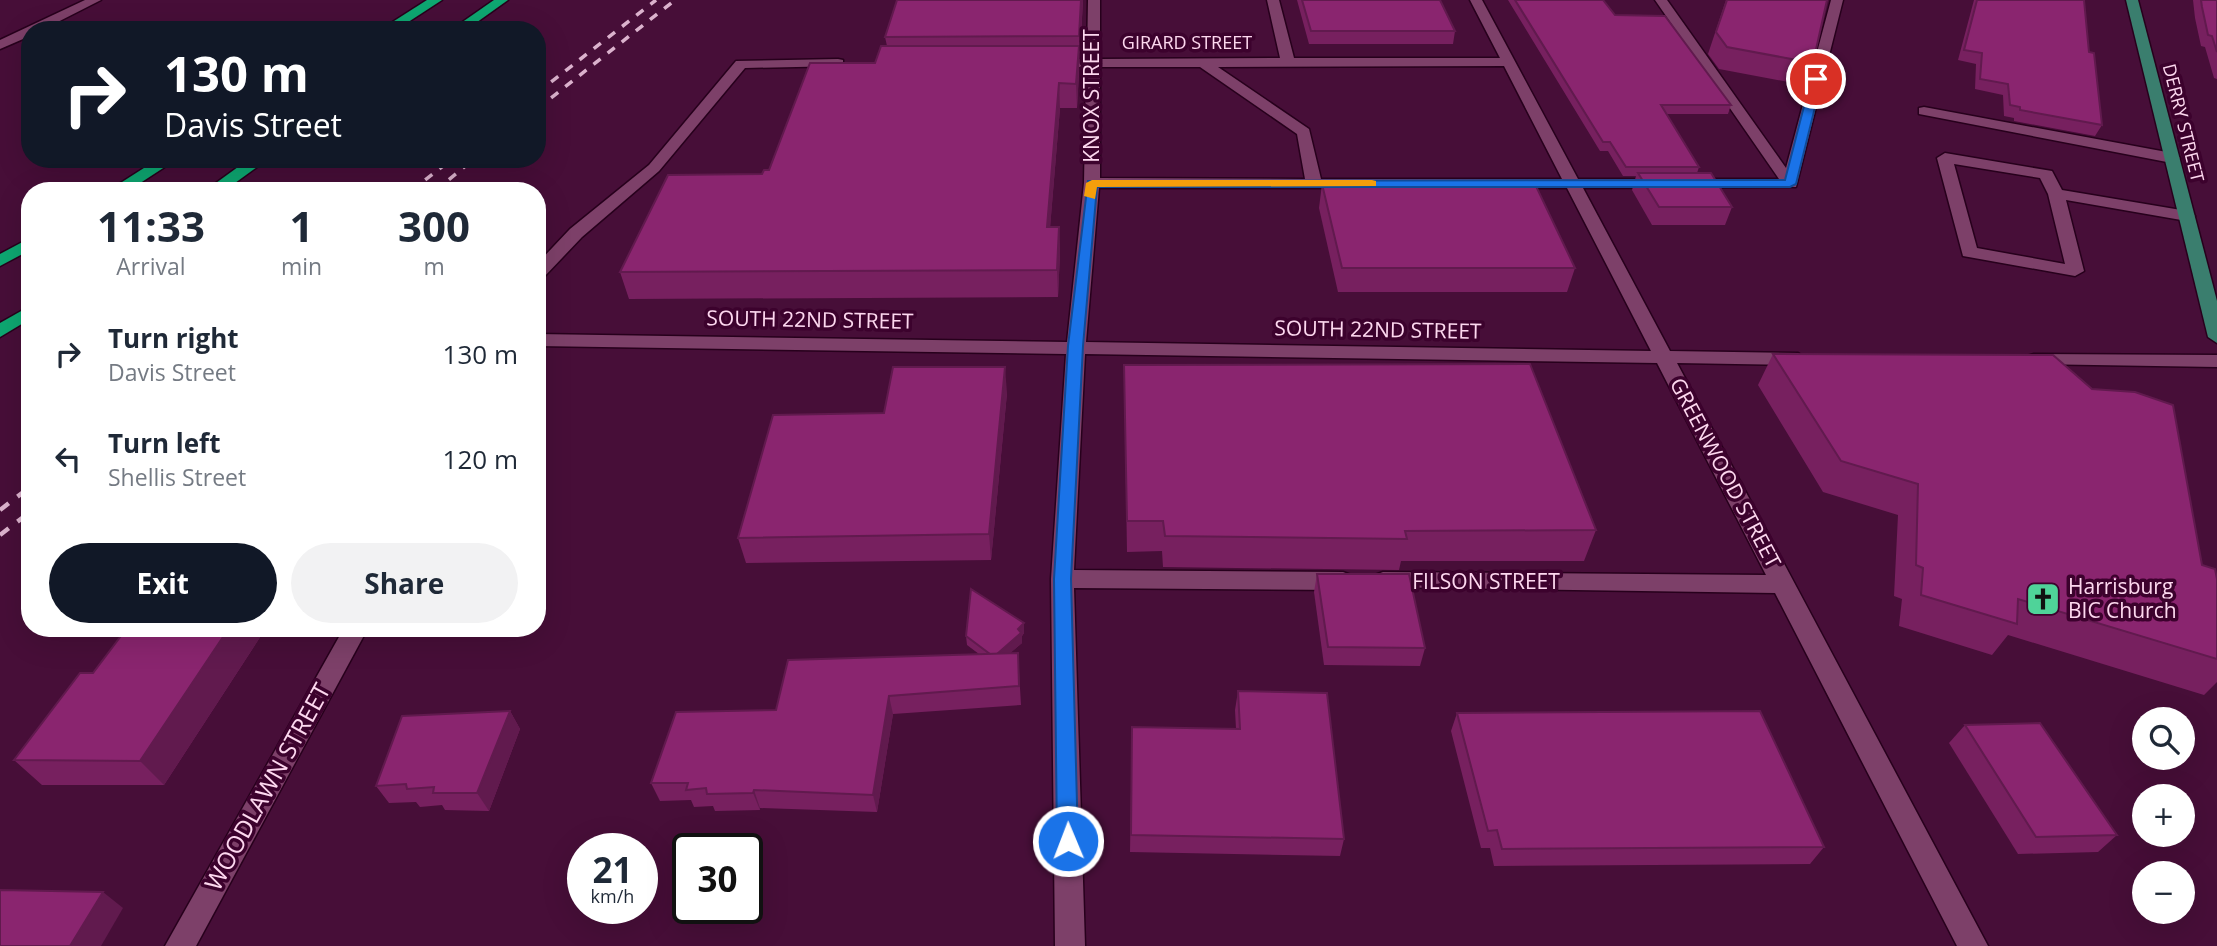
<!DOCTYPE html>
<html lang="en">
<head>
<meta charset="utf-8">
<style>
  body { margin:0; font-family:"Open Sans",sans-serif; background:#f2f2f3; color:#1f2937; height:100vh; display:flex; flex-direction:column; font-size:26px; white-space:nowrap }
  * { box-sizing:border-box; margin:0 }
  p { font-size:23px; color:#747a83 }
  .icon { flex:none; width:38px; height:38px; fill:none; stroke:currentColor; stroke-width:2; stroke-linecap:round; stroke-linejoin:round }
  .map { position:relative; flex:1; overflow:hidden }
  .side { position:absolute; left:21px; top:182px; width:525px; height:455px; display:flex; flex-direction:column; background:#fff; border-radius:28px; box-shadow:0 7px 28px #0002 }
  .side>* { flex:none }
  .hud { position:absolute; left:21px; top:21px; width:525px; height:147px; border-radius:28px; box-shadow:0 7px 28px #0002; background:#111827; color:#fff; overflow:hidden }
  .tools { position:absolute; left:2132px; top:707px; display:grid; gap:14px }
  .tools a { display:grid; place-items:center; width:63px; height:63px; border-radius:50%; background:#fff; box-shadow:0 7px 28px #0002; font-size:35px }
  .speed { position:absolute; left:567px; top:833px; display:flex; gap:14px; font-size:35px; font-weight:700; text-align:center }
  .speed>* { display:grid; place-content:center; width:91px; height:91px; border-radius:50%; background:#fff; box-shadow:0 7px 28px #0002; line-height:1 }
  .speed small { font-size:18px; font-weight:400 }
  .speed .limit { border:4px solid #111; border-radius:10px; background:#fff; color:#111 }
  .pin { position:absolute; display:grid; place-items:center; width:60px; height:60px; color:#fff; margin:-30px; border:4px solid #fff; border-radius:50%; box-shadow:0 2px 7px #0007 }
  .me { position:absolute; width:77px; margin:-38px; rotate:359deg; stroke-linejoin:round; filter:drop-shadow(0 0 5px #0008) }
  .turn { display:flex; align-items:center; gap:24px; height:147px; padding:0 28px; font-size:32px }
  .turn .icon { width:91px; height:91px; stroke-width:2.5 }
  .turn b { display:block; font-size:49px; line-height:60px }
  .eta { display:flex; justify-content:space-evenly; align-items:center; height:119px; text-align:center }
  .eta b { font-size:42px; font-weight:700; line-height:49px }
  .cta { display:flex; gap:14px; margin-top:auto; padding:14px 28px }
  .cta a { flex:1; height:80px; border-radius:42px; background:#111827; color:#fff; font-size:28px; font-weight:700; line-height:80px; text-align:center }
  .cta a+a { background:#f2f2f3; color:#1f2937 }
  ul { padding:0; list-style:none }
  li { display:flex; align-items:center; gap:21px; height:105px; padding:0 28px }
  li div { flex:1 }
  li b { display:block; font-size:26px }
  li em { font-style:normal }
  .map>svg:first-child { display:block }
</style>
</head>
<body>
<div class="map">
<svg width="2217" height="946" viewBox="0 0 2217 946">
  <rect width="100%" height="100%" fill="#470e38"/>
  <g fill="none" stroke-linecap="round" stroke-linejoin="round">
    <g stroke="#27001c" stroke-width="3">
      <g id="minor">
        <path d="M85,0H101L42,30H30V36L0,49V40Z"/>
        <path d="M1088,0H1100V59L1280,58L1267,0H1279L1294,58H1500L1470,0H1482L1578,179H1779L1655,0H1667L1786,168L1831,0H1843L1796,187L1583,188L1670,351L1798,353L1807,359L1798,365L1677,363L1988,946H1957L1775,593L1375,587L1372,581L1375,575L1383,572L1766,575L1657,363L1085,354L1074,570L1343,572L1351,575L1354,581L1351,587L1343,590L1074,588L1085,946H1055L1051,579L1066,354L537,346V334L1067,342L1084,183L1086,67H1052L1045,63L1052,59H1087ZM1504,66L1562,179H1321L1309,129L1218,67ZM1100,67H1200L1297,134L1305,179L1100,178ZM1099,188H1567L1651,351L1086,342Z"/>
        <path d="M838,59L843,60V66L745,68L659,171L582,237L543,278L537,279V264L570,229L649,165L736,61Z"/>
        <path d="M1924,107L2172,153L2180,158L2172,163L1919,114V108Z"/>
        <path d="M1945,153L2052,171L2062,190L2187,211L2195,216L2187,221L2066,200L2084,271L2075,276L1963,256L1937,158ZM1954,164L2040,178L2048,194L2065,264L1977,248Z"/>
        <path d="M2034,354L2217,355V367L2027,364L2025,360L2027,356Z"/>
        <path d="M344,628H368L196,946H165Z"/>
      </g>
    </g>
    <g stroke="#27001c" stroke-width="3">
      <path id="major" d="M2126,0H2138L2217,301V343L2208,337Z"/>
    </g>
    <g stroke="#27001c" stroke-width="3">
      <g id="highway">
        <path d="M427,0H442L396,30H380Z"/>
        <path d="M494,0H508L466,30H451Z"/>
        <path d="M158,159H177L128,191H108Z"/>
        <path d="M249,159H268L224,191H205Z"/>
        <path d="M30,238V250L0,266V254Z"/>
        <path d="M30,306V319L0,337V323Z"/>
      </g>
    </g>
    <use href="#minor" fill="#7d4069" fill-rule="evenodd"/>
    <use href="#major" fill="#3a7e6e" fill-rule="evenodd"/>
    <use href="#highway" fill="#0ea771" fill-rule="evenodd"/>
    <g stroke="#dbb2cd" stroke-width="3.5" stroke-dasharray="9 9" stroke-linecap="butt">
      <path d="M537,93L656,0"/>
      <path d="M537,109L675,0"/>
      <path d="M411,191L452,159"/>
      <path d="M435,191L474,159"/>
    </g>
    <g stroke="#dbb2cd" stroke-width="4.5" stroke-dasharray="11 11" stroke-linecap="butt">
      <path d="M0,510L30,487"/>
      <path d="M0,535L30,512"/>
    </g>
  </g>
  <g fill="#77205f">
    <path d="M1083,0L1077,108H1060L1050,227H1059L1060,253L1058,297L629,299L620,272L769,170L875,63L887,46L885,37Z"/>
    <path d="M1297,0H1440L1455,31L1453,44H1309Z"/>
    <path d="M1508,0H1603L1615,15L1731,105L1728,114H1666L1699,167L1697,173L1732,207L1725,225H1652L1632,190L1636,176H1623L1608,151H1600Z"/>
    <path d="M1726,0L1813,63L1804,85L1719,69L1708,54Z"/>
    <path d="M1974,0H2084L2089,52L2102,125L2095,136L2014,121V118L2004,116L2003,95L1975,89L1976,64L1958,60Z"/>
    <path d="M2193,0H2217V79L2214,78L2205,47L2201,46L2195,18Z"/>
    <path d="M1322,184L1575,268L1567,292H1338L1319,208Z"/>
    <path d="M1773,354L2202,565L2217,579V682L2204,695L2008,635L1992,655L1899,626L1902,599L1894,596L1898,515L1823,492L1758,385Z"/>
    <path d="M1124,365L1596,530L1584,561H1401L1399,570L1163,567L1162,551L1127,552Z"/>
    <path d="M1007,393L991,560L746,563L738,538L884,413Z"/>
    <path d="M1317,574L1425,648L1420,666L1324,665L1314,592Z"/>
    <path d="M1024,623V633L1022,636V643L1010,653L1019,671L1021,705L893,714L877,812L760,808V810L715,811L713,806L694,807L691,800L660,801L651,783L776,710L979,654L967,645L966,636Z"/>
    <path d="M127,628H266L164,785H42L14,760L93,673Z"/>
    <path d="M1238,691L1344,839L1340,856L1130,852L1132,727L1236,729L1235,710Z"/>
    <path d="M510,711L520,729L489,811L445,810L442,805L420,807L416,802L389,803L376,786Z"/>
    <path d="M1457,713L1824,847L1810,864L1494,866L1490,848H1481L1451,731Z"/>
    <path d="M1965,725L2117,835L2098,852L2018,854L1949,743Z"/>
  </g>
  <g fill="#611a4e">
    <path d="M1081,0H1083L1080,56L1079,36Z"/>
    <path d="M1079,46V70L1077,108L1076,84Z"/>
    <path d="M1059,83L1060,108L1048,253L1047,227Z"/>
    <path d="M1059,227L1060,253L1058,297L1057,270Z"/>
    <path d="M1005,367L1007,393L991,560L989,534Z"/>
    <path d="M1024,623V633L1022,636V643L995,666L994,657Z"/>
    <path d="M229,628H266L164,785L140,761Z"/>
    <path d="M889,696L893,714L877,812L873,795Z"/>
    <path d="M510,711L520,729L489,811L477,793Z"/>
    <path d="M754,790L760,808V810L753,793Z"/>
    <path d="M103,892L123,908L101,946H70Z"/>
  </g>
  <g fill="#8a256f" stroke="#611a4e" stroke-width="2">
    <path d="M897,0H1081L1079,36L885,37Z"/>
    <path d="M1302,0H1440L1455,31H1311Z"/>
    <path d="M1515,0H1603L1615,15L1665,16L1731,105H1661L1699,167H1626L1610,142H1603Z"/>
    <path d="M1727,0H1827L1813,63L1727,47L1716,32Z"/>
    <path d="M1977,0H2084L2089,52L2094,53L2102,125L2020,110V107L2010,105L2008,84L1980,79L1982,53L1964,50Z"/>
    <path d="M2201,0H2217V52L2212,36L2208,35L2202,7Z"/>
    <path d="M881,46H1079L1076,84L1059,83L1047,227H1059L1057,270L620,272L668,175L762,174L764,170H769L810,63H875Z"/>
    <path d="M1638,173H1711L1732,207H1659Z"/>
    <path d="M1322,184H1535L1575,268H1342Z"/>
    <path d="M1773,354L2053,355L2092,389L2135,392L2173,405L2202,565L2215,569L2217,579V659L2018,599L2017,624L1921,595L1923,568L1916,565L1918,484L1841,461Z"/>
    <path d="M1530,364L1596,530L1405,531L1407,539L1165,536L1163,521H1127L1124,365Z"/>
    <path d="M893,367H1005L989,534L738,538L773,415L884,413Z"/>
    <path d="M1317,574H1409L1425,648L1328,647Z"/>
    <path d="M971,589L1024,623L1018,629L1021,633L997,654H990L966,636Z"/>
    <path d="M127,628H229L140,761L14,760L80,673H93Z"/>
    <path d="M1018,653L1019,686L889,696L873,795L754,790L753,793L707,794L706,788L686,790L688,783H651L676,712L776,710L788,660Z"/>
    <path d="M1238,691L1327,693L1344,839L1131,835L1132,727L1240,729Z"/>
    <path d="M510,711L477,793H433L434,787L407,789L406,784L376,786L402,716Z"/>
    <path d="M1760,711L1824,847L1502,849L1497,830L1488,831L1457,713Z"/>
    <path d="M2040,723L2117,835L2036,837L1965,725Z"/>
    <path d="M0,890L103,892L70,946H0Z"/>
  </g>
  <path fill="#1a73e8" stroke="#114b97" stroke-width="2" d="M1816,76L1822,79L1796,184L1790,187H1097L1083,346L1071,579L1078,841L1075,848L1068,851L1060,848L1057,841L1054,579L1068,346L1088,181L1785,180L1811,79Z"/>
  <path fill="#f59e0b" d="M1372,180L1376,181V186L1097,187L1095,199L1084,196L1086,183L1092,180Z"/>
  <defs>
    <g id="church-square" transform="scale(1.75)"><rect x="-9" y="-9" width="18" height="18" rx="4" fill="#4fd399" stroke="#3c022d"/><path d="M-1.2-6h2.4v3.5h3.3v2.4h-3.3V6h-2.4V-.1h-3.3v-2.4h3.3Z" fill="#111"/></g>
  </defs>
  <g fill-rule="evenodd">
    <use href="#church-square" x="2043" y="599"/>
  </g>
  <g text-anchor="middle" stroke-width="7" stroke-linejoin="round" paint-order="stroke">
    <g font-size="18" fill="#fdd8ef" stroke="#3c022d">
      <text x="1187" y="49">GIRARD STREET</text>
      <text transform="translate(2183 123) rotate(76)" y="6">DERRY STREET</text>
    </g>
    <g font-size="21" fill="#fdd8ef" stroke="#3c022d">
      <text transform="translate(1092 96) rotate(-90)" y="7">KNOX STREET</text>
      <text transform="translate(810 320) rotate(1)" y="7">SOUTH 22ND STREET</text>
      <text transform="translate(1378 330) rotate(1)" y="7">SOUTH 22ND STREET</text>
      <text transform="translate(1725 473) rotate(62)" y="7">GREENWOOD STREET</text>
      <text x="1486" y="589">FILSON STREET</text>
    </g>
    <g font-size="21" fill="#fdd8ef" stroke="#3c022d" text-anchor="start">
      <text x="2068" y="594">Harrisburg<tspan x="2068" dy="24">BIC Church</tspan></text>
    </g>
    <g font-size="24" fill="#fdd8ef" stroke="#3c022d">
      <text transform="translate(268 787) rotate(-61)" y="8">WOODLAWN STREET</text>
    </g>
  </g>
</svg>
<div class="tools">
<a><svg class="icon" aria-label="search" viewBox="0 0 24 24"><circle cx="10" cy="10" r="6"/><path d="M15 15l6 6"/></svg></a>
<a>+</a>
<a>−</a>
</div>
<div class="speed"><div>21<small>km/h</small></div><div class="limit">30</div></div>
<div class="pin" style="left:1816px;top:79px;background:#d93025"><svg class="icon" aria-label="arrive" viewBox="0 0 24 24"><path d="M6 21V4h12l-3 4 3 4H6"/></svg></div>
<svg class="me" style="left:1068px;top:841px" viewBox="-20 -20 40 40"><circle r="17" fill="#1a73e8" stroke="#fff" stroke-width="3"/><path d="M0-11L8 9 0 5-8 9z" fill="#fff"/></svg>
<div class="hud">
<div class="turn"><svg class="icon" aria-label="right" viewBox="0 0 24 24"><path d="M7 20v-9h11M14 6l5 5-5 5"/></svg><div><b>130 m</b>Davis Street</div></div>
</div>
<section class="side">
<div class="eta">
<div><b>11:33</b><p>Arrival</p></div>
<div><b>1</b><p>min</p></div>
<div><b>300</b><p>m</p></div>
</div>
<ul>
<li><svg class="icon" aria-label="right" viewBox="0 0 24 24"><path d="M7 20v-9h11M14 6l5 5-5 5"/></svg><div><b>Turn right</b><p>Davis Street</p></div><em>130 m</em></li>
<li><svg class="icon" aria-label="left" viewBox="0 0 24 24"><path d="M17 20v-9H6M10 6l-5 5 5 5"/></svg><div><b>Turn left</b><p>Shellis Street</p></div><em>120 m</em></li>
</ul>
<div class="cta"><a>Exit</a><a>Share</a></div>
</section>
</div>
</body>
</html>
